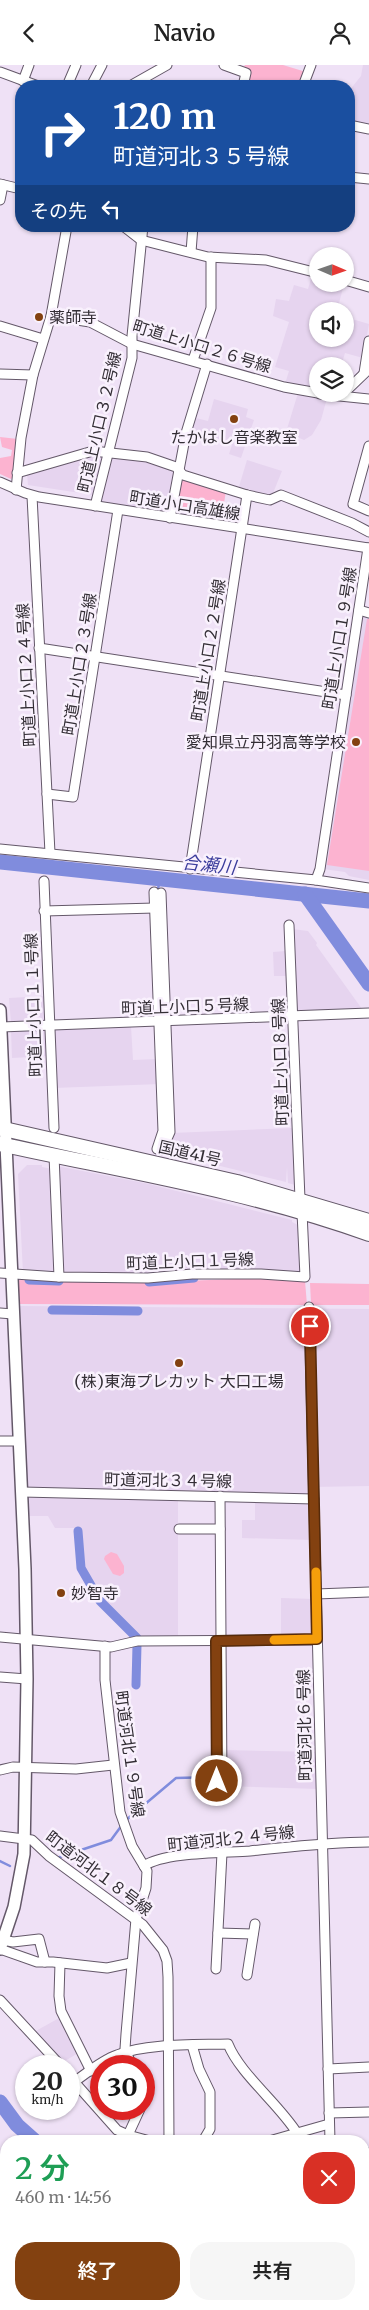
<!DOCTYPE html>
<html lang="ja">
<head>
<meta charset="utf-8">
<style>
  body { margin:0; font-family:Merriweather,"Noto Sans JP",serif; background:#f6f6f6; color:#222; height:100vh; display:flex; flex-direction:column; font-size:19px; white-space:nowrap }
  * { box-sizing:border-box; margin:0 }
  p { font-size:16px; color:#767676 }
  .icon { flex:none; width:28px; height:28px; fill:none; stroke:currentColor; stroke-width:2; stroke-linecap:round; stroke-linejoin:round }
  .map { position:relative; flex:1; overflow:hidden }
  .sheet { position:absolute; left:0px; top:2070px; width:370px; height:175px; display:flex; flex-direction:column; background:#fff; border-radius:20px 20px 0 0; box-shadow:0 1px 4px #0004 }
  .sheet>* { flex:none }
  .hud { position:absolute; left:15px; top:15px; width:340px; height:152px; border-radius:20px; box-shadow:0 1px 4px #0004; background:#1a4fa0; color:#fff; overflow:hidden }
  .needle { width:32px; rotate:92deg }
  .controls { position:absolute; left:309px; top:182px; display:grid; gap:10px }
  .controls a { display:grid; place-items:center; width:45px; height:45px; border-radius:50%; background:#fff; box-shadow:0 1px 4px #0004; font-size:25px }
  .speed { position:absolute; left:15px; top:1990px; display:flex; gap:10px; font-size:25px; font-weight:700; text-align:center }
  .speed>* { display:grid; place-content:center; width:65px; height:65px; border-radius:50%; background:#fff; box-shadow:0 1px 4px #0004; line-height:1 }
  .speed small { font-size:12px; font-weight:400 }
  .speed .limit { border:8px solid #d22; background:#fff; color:#111 }
  .pin { position:absolute; display:grid; place-items:center; width:42px; height:42px; color:#fff; margin:-21px; border:2px solid #fff; border-radius:50%; box-shadow:0 1px 5px #0007 }
  .me { position:absolute; width:55px; margin:-28px; rotate:0deg; stroke-linejoin:round; filter:drop-shadow(0 0 4px #0008) }
  .turn { display:flex; align-items:center; gap:18px; height:105px; padding:0 15px; font-size:22px }
  .turn .icon { width:65px; height:65px; stroke-width:2.5 }
  .turn b { display:block; font-size:35px; line-height:42px }
  .then { display:flex; align-items:center; height:48px; padding:0 15px; background:#0003; gap:10px; font-size:19px }
  .round { display:grid; place-items:center; flex:none; width:52px; height:52px; border-radius:20px; background:#f6f6f6 }
  .summary { display:flex; align-items:center; justify-content:space-between; height:85px; padding:0 15px }
  h1 { font-size:30px; font-weight:600; line-height:38px; color:#1e9e55 }
  .button { display:flex; gap:10px; margin-top:auto; padding:10px 15px }
  .button a { flex:1; height:58px; border-radius:20px; background:#834110; color:#fff; font-size:20px; font-weight:600; line-height:58px; text-align:center }
  .button a+a { background:#f6f6f6; color:#222 }
  header { display:flex; justify-content:space-between; align-items:center; height:65px; padding:0 15px; background:#fff; font-size:22px; font-weight:600 }
  .map>svg:first-child { display:block }
</style>
</head>
<body>
<header><svg class="icon" aria-label="back" viewBox="0 0 24 24"><path d="M15 5l-7 7 7 7"/></svg>Navio<svg class="icon" aria-label="person" viewBox="0 0 24 24"><circle cx="12" cy="8" r="4"/><path d="M4 21q1-7 8-7t8 7"/></svg></header>
<div class="map">
<svg width="369" height="2245" viewBox="0 0 369 2245">
  <rect width="100%" height="100%" fill="#efe1f6"/>
  <g fill="#e6d4ef">
    <path d="M363,0H369V64L349,59V26L361,11Z"/>
    <path d="M312,210L317,211L318,219H344L337,246H318V274H345V252L369,259L363,293L345,288L341,301H318L317,326L285,319L289,306L275,302L289,257L273,251L276,234L289,236L294,220L308,224Z"/>
    <path d="M298,328L327,333L321,355L312,370L304,375L297,372L298,368L287,364Z"/>
    <path d="M214,334L248,344L246,352L254,355L241,393L229,389L232,380L188,369L192,352L208,356Z"/>
    <path d="M93,389L102,391L93,430L28,420L27,408Z"/>
    <path d="M112,392L146,394L176,404L168,447L100,437Z"/>
    <path d="M247,395L282,406L271,433L238,425Z"/>
    <path d="M362,549L369,550V815L349,811L345,807L323,804Z"/>
    <path d="M292,864L308,866L317,878L316,880L362,944L298,947L296,945Z"/>
    <path d="M286,886L287,911H274L273,887Z"/>
    <path d="M45,931L46,957L11,958L9,933Z"/>
    <path d="M131,961L133,995L158,994L160,1019L54,1023V964Z"/>
    <path d="M45,964L48,991L12,993L11,966Z"/>
    <path d="M293,1063L295,1120L288,1118L287,1102L286,1117L163,1087L172,1068Z"/>
    <path d="M27,1100H42V1102L57,1105V1101L149,1119L292,1155V1157L300,1161L301,1209L23,1208L18,1109Z"/>
    <path d="M19,1241L369,1244V1421L312,1422L311,1430L26,1425Z"/>
    <path d="M27,1429L72,1430L73,1433L178,1432V1571H137L100,1534L82,1503L78,1463H55L48,1451H28Z"/>
    <path d="M255,1434L311,1438L312,1475L242,1473V1455H255Z"/>
    <path d="M281,1533L314,1534L315,1568L313,1572L281,1573Z"/>
    <path d="M224,1685L318,1687L319,1724L224,1721Z"/>
    <path d="M61,1952L80,1987L63,1997L34,1967Z"/>
    <path d="M364,2193L369,2194V2245H120V2239H364Z"/>
  </g>
  <g fill="#fcb3d0">
    <path d="M245,0H283L306,7L299,21H245L243,4Z"/>
    <path d="M0,372L18,374L13,412L11,414L0,409V393L11,391L12,385L2,382Z"/>
    <path d="M181,412L226,426L222,450L175,443Z"/>
    <path d="M367,554H369V806L327,800Z"/>
    <path d="M260,1213L305,1216L307,1240L19,1239L18,1215L130,1218Z"/>
    <path d="M310,1218L369,1219V1240H314L311,1238Z"/>
    <path d="M111,1487L117,1489L124,1501V1508L120,1511L113,1509L104,1494L105,1491Z"/>
    <path d="M0,2166L6,2171V2239H89L96,2245H0Z"/>
  </g>
  <g fill="none" stroke-linecap="round" stroke-linejoin="round">
    <g stroke="#808cdd" stroke-width="2.5">
      <path d="M158,824L160,814"/>
      <path d="M125,1756L176,1713L215,1712"/>
      <path d="M57,1793L111,1775L122,1760"/>
      <path d="M0,1796L10,1801"/>
    </g>
    <g stroke="#808cdd" stroke-width="9">
      <path d="M29,1215L59,1216"/>
      <path d="M149,1217L194,1213"/>
      <path d="M52,1245L138,1246"/>
      <path d="M78,1466L81,1503L100,1536L137,1573"/>
      <path d="M136,1620L137,1580"/>
    </g>
    <g stroke="#808cdd" stroke-width="15">
      <path d="M0,797L369,836"/>
      <path d="M305,829L369,919"/>
      <path d="M0,2037L17,2060L35,2076"/>
      <path d="M364,2172L369,2174"/>
    </g>
    <g stroke="#645869" stroke-width="11">
      <g id="minor">
        <path d="M224,0L246,8L243,21"/>
        <path d="M0,7L38,21"/>
        <path d="M23,16L29,0"/>
        <path d="M67,21L76,0"/>
        <path d="M91,21L102,0"/>
        <path d="M130,21L167,0"/>
        <path d="M303,21L311,0"/>
        <path d="M349,60L369,64"/>
        <path d="M349,112L369,114"/>
        <path d="M0,119L21,124"/>
        <path d="M0,135L3,120"/>
        <path d="M123,161L141,175L208,192L266,195L318,208"/>
        <path d="M191,187L193,161"/>
        <path d="M345,215L369,222"/>
        <path d="M51,251L90,257L132,279L284,322L318,328"/>
        <path d="M0,261L43,274"/>
        <path d="M193,295L211,243V192"/>
        <path d="M364,308L369,276"/>
        <path d="M0,309L33,310"/>
        <path d="M345,327L369,304"/>
        <path d="M320,329L369,334"/>
        <path d="M369,381L353,439L369,446"/>
        <path d="M17,408L93,386L147,392L176,402L183,410L247,430L270,435L281,430L352,458L369,467"/>
        <path d="M0,417L25,428L39,432L369,483"/>
        <path d="M16,425L21,373L33,310L51,251L67,161"/>
        <path d="M32,431L50,788"/>
        <path d="M95,441L132,293V271L143,161"/>
        <path d="M170,453L186,368L207,299"/>
        <path d="M359,545L369,548"/>
        <path d="M39,583L346,630"/>
        <path d="M47,729L73,732L118,445"/>
        <path d="M0,784L316,815L369,823"/>
        <path d="M190,804L247,430"/>
        <path d="M316,815L320,804L368,483"/>
        <path d="M44,816L54,1063"/>
        <path d="M154,827L163,1066L157,1084"/>
        <path d="M161,828L170,1067L162,1085"/>
        <path d="M44,846L155,843"/>
        <path d="M289,860L300,1134"/>
        <path d="M1,962L369,948"/>
        <path d="M54,1090L59,1212"/>
        <path d="M0,1208L59,1212L148,1213L192,1209H261L305,1212L302,1147"/>
        <path d="M309,1242L330,2076"/>
        <path d="M0,1248L13,1249"/>
        <path d="M0,1376H19"/>
        <path d="M22,1427L314,1434"/>
        <path d="M179,1464H220"/>
        <path d="M316,1529L369,1527"/>
        <path d="M0,1572L111,1582L137,1576L317,1575"/>
        <path d="M105,1581V1615L120,1747L132,1781L147,1806L146,1823L136,1854L126,1969L125,1984L132,2001"/>
        <path d="M0,1612L27,1614"/>
        <path d="M0,1705L13,1702L76,1704L113,1700"/>
        <path d="M217,1711L218,1734"/>
        <path d="M217,1717H222L220,1431"/>
        <path d="M0,1771L32,1775L49,1791L143,1860L163,1885L167,1896L168,1912L169,2076"/>
        <path d="M144,1801C164,1787 224,1788 250,1786C290,1782 329,1777 369,1777"/>
        <path d="M218,1868L253,1869"/>
        <path d="M3,1875L13,1877L39,1874L45,1897"/>
        <path d="M0,1884L37,1897H53L107,1903L131,1898"/>
        <path d="M60,1898L59,1931L61,1946L91,2006"/>
        <path d="M216,1904L222,1788"/>
        <path d="M247,1910L255,1859"/>
        <path d="M0,1935L61,2001"/>
        <path d="M192,1980L199,2004L210,2027V2064L203,2076"/>
        <path d="M328,2004L369,2002"/>
        <path d="M69,2011L117,2065L128,2070L150,2076"/>
        <path d="M74,2017C87,2008 102,1995 117,1990C146,1978 196,1980 228,1979C240,2009 279,2039 297,2068"/>
        <path d="M329,2048L369,2047"/>
        <path d="M128,2070L140,2044"/>
        <path d="M269,2076L329,2059"/>
        <path d="M364,2088H369"/>
        <path d="M364,2146L369,2147"/>
        <path d="M170,2239V2245"/>
      </g>
    </g>
    <g stroke="#645869" stroke-width="14">
      <path id="major" d="M0,945L25,1504L27,1614L24,1789L14,1842L0,1884"/>
    </g>
    <g stroke="#645869" stroke-width="16">
      <g id="highway">
        <path d="M0,1063L237,1117L369,1156"/>
        <path d="M0,1079C123,1106 250,1126 369,1169"/>
      </g>
    </g>
    <use href="#minor" stroke="#fff" stroke-width="9"/>
    <use href="#major" stroke="#fff" stroke-width="11"/>
    <use href="#highway" stroke="#fff" stroke-width="14"/>
  </g>
  <g fill="none" stroke-linecap="round" stroke-linejoin="round">
    <g stroke="#552a0a" stroke-width="12">
      <path id="route" d="M217,1716L216,1576L317,1574L310,1261"/>
    </g>
    <use href="#route" stroke="#834110" stroke-width="9"/>
    <path stroke="#f59e0b" stroke-width="9" d="M274,1575L317,1574L316,1507"/>
  </g>
  <g fill="#834110" stroke="#f9f1fd" stroke-width="2">
    <circle cx="39" cy="252" r="5"/>
    <circle cx="234" cy="354" r="5"/>
    <circle cx="356" cy="677" r="5"/>
    <circle cx="179" cy="1298" r="5"/>
    <circle cx="61" cy="1528" r="5"/>
  </g>
  <g text-anchor="middle" stroke-width="5" stroke-linejoin="round" paint-order="stroke">
    <g font-size="16" fill="#332e35" stroke="#f9f1fd" text-anchor="start">
      <text x="49" y="258">薬師寺</text>
      <text x="234" y="378" text-anchor="middle">たかはし音楽教室</text>
      <text x="346" y="683" text-anchor="end">愛知県立丹羽高等学校</text>
      <text x="179" y="1322" text-anchor="middle">(株)東海プレカット 大口工場</text>
      <text x="71" y="1534">妙智寺</text>
    </g>
    <g font-size="16" fill="#332e35" stroke="#f9f1fd">
      <text transform="translate(202 281) rotate(17)" y="6">町道上小口２６号線</text>
      <text transform="translate(99 357) rotate(-77)" y="6">町道上小口３２号線</text>
      <text transform="translate(185 440) rotate(9)" y="6">町道小口高雄線</text>
      <text transform="translate(339 573) rotate(-81)" y="6">町道上小口１９号線</text>
      <text transform="translate(208 585) rotate(-81)" y="6">町道上小口２２号線</text>
      <text transform="translate(79 599) rotate(-81)" y="6">町道上小口２３号線</text>
      <text transform="translate(26 610) rotate(-93)" y="6">町道上小口２４号線</text>
      <text transform="translate(33 940) rotate(-92)" y="6">町道上小口１１号線</text>
      <text transform="translate(185 941) rotate(-2)" y="6">町道上小口５号線</text>
      <text transform="translate(280 997) rotate(-92)" y="6">町道上小口８号線</text>
      <text transform="translate(190 1088) rotate(13)" y="6">国道41号</text>
      <text transform="translate(190 1196) rotate(-2)" y="6">町道上小口１号線</text>
      <text transform="translate(168 1415) rotate(1)" y="6">町道河北３４号線</text>
      <text transform="translate(304 1660) rotate(-91)" y="6">町道河北６号線</text>
      <text transform="translate(130 1689) rotate(82)" y="6">町道河北１９号線</text>
      <text transform="translate(231 1773) rotate(-6)" y="6">町道河北２４号線</text>
      <text transform="translate(99 1808) rotate(37)" y="6">町道河北１８号線</text>
    </g>
    <g font-size="18" font-style="italic" fill="#3b3d9c" stroke="#f9f1fd">
      <text transform="translate(209 800) rotate(6)" y="6">合瀬川</text>
    </g>
  </g>
</svg>
<div class="controls">
<a><svg class="needle" viewBox="-14 -14 28 28"><path d="M0-13l5 13h-10z" fill="#e53935"/><path d="M0 13l5-13h-10z" fill="#767676"/></svg></a>
<a><svg class="icon" aria-label="sound" viewBox="0 0 24 24"><path d="M4 9h4l5-4v14l-5-4H4zM17 9q2 3 0 6"/></svg></a>
<a><svg class="icon" aria-label="layers" viewBox="0 0 24 24"><path d="M12 4l9 5-9 5-9-5zM3 14l9 5 9-5"/></svg></a>
</div>
<div class="speed"><div>20<small>km/h</small></div><div class="limit">30</div></div>
<div class="pin" style="left:310px;top:1261px;background:#d93025"><svg class="icon" aria-label="arrive" viewBox="0 0 24 24"><path d="M6 21V4h12l-3 4 3 4H6"/></svg></div>
<svg class="me" style="left:217px;top:1716px" viewBox="-20 -20 40 40"><circle r="17" fill="#834110" stroke="#fff" stroke-width="3"/><path d="M0-11L8 9 0 5-8 9z" fill="#fff"/></svg>
<div class="hud">
<div class="turn"><svg class="icon" aria-label="right" viewBox="0 0 24 24"><path d="M7 20v-9h11M14 6l5 5-5 5"/></svg><div><b>120 m</b>町道河北３５号線</div></div>
<div class="then">その先<svg class="icon" aria-label="left" viewBox="0 0 24 24"><path d="M17 20v-9H6M10 6l-5 5 5 5"/></svg></div>
</div>
<section class="sheet">
<div class="summary"><div><h1>2 分</h1><p>460 m · 14:56</p></div><a class="round" style="background:#d93025;color:#fff"><svg class="icon" aria-label="close" viewBox="0 0 24 24"><path d="M6 6l12 12M18 6L6 18"/></svg></a></div>
<div class="button"><a>終了</a><a>共有</a></div>
</section>
</div>
</body>
</html>
